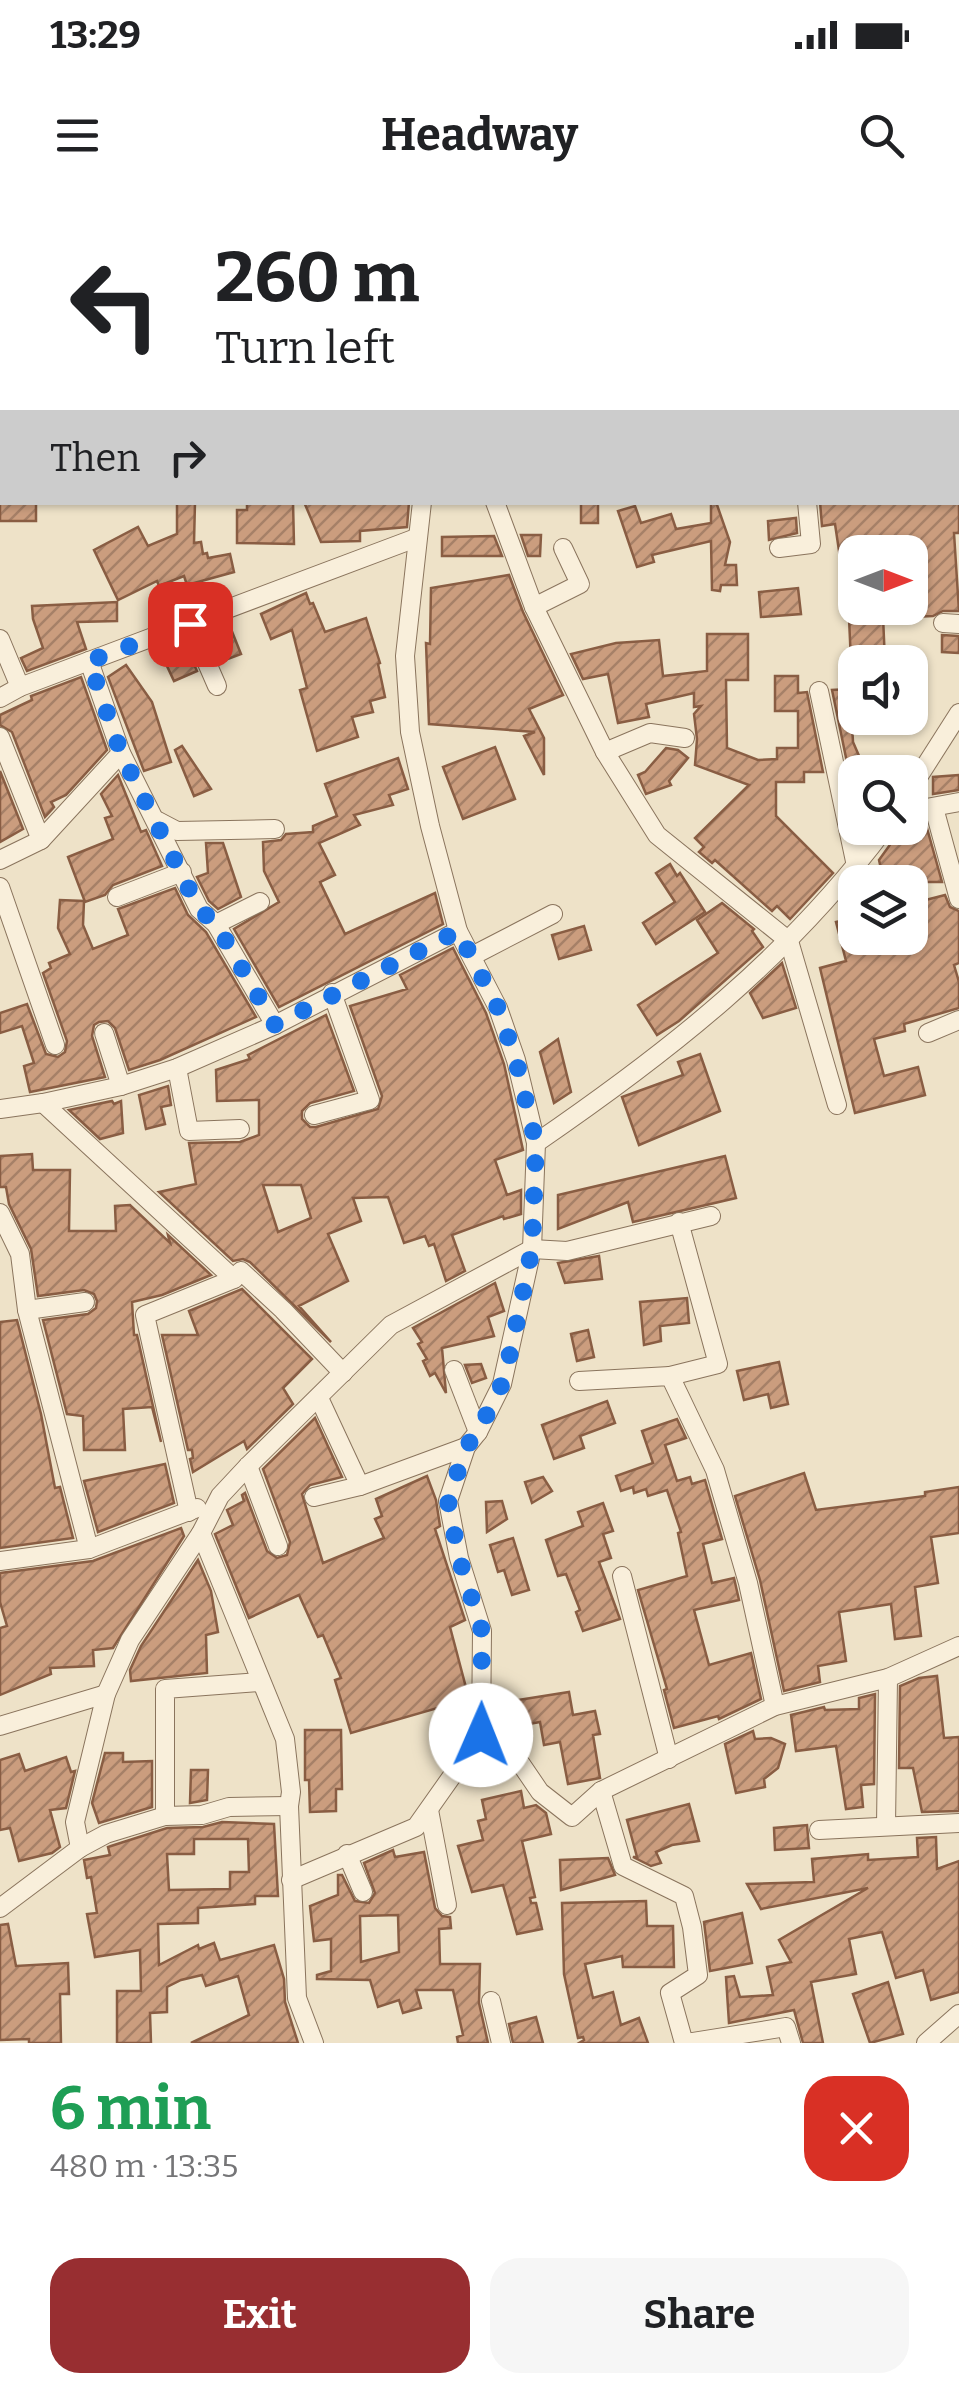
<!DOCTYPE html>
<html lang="en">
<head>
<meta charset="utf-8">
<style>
  body { margin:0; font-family:Bitter,serif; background:#f6f6f6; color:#202124; height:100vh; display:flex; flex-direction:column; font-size:38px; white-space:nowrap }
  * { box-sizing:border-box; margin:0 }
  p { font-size:32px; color:#757577 }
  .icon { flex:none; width:55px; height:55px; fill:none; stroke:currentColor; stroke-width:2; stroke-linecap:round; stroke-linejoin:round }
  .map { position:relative; height:1843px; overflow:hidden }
  .side { display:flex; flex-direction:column; background:#fff; flex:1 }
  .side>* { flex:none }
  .top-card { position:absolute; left:0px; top:0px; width:960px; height:305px; box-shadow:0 2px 8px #0004; background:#fff; color:#202124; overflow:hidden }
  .needle { width:65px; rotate:90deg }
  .tools { position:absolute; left:838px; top:335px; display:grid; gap:20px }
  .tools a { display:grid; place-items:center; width:90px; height:90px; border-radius:20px; background:#fff; box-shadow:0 2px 8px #0004; font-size:50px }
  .pin { position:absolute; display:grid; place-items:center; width:85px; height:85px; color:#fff; margin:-42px; border-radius:20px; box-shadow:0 5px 15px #0006 }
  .me { position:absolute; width:110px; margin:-55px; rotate:1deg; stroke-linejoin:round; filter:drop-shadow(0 0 8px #0008) }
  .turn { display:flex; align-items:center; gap:35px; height:210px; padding:0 50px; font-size:45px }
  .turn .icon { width:130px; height:130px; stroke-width:2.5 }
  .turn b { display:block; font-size:70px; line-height:85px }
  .then { display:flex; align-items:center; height:95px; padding:0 50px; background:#0003; gap:20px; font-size:38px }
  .round { display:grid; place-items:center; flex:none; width:105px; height:105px; border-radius:30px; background:#f6f6f6 }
  .headline { display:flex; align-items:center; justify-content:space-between; height:170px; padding:0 50px }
  h1 { font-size:60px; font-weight:700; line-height:75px; color:#1e9e55 }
  .primary-button { display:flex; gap:20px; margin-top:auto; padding:20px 50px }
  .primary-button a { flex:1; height:115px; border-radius:30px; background:#982e31; color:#fff; font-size:40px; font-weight:700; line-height:115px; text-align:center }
  .primary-button a+a { background:#f6f6f6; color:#202124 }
  .status { display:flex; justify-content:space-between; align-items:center; height:70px; padding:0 50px; background:#fff; direction:ltr }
  .status svg { height:28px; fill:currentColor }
  header { display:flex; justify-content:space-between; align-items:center; height:130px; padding:0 50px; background:#fff; font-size:45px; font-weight:700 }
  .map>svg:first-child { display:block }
</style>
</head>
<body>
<div class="status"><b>13:29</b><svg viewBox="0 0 49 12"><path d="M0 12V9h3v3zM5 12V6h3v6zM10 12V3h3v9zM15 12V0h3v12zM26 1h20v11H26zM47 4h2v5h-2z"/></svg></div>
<header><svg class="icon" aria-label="menu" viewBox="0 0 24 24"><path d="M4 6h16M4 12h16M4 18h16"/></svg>Headway<svg class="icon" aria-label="search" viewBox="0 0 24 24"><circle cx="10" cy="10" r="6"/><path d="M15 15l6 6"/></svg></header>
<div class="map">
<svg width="959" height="1843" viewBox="0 0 959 1843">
  <defs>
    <pattern id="building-hatch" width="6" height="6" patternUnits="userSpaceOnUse" patternTransform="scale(2.5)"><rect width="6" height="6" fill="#cb9d7e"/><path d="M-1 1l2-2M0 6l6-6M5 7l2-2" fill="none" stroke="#a68067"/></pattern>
  </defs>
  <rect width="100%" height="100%" fill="#eee2c8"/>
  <g fill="url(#building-hatch)" stroke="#895d43" stroke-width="2.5" fill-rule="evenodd">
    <rect x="0" y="302" width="36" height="19"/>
    <path d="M177,302H195L194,343L201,342L203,354L207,353L208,358L230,354L234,372L187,385L184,376L159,386L157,381L118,400L94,350L138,327L148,346L177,334Z"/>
    <path d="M293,302L294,344L237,343V310H247V303Z"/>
    <path d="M304,302H409L407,327L360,331V341L321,342Z"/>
    <rect x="581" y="302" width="17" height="21"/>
    <path d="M711,302H716L730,342L725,365H736L737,385H721L720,391L712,390L711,341L652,355L654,362L637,367L618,311L635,306L641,323L671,314L676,329L711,323Z"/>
    <path d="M820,302H959V333H954L959,411H943L933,416L913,417L910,352H855V390L845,391L835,324L822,326Z"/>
    <path d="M796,318L797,333L769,340L768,321Z"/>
    <path d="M521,335H541L540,356H528Z"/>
    <path d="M494,336L502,356H442V337Z"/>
    <path d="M509,375L523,412L563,495L529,509L544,538V575L524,536L535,532L429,524L426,443L430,444L431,388Z"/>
    <path d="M798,388L801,414L761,417L759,392Z"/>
    <path d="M306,393L310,404L313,403L325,432L366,418L380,463L378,464L385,497L370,501L373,512L352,517L358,537L317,551L300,490L307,488L292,430L271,439L261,414Z"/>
    <path d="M117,402V421L77,422L86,449L27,471L21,458L43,448L33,419L32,406Z"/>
    <path d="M883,416L885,462H851L849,418Z"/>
    <path d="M229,424L241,454L220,462L208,433Z"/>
    <path d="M707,434H748V480H726L727,548L758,560L777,559V548H798V511H775V476H798V493L807,492L823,572H804V582H776V616L833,673L790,719L777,706L772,711L715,660L712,663L699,652L704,647L695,638L749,585L695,565L697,539L694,514L701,506L694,507V493L646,504L649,517L618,523L608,474L583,479L571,454L616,443L659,440L663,476L707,471Z"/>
    <path d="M942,435L959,436V453L942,452Z"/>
    <path d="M183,440L197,471L174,481L160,451Z"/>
    <path d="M126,465L152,502L171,562L144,571L108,477Z"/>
    <path d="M81,477L107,550L66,595L51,602L54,607L45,617L12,532L0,525V515L32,500L31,496Z"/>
    <path d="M850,489L853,542L866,572H855V601L832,490Z"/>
    <path d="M182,546L211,589L194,596L175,550Z"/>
    <path d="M495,547L515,599L463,619L443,567Z"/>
    <path d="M666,548L678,550L688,558L669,581L671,585L646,594L638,575L645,572Z"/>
    <path d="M398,558L408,589L389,595L393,605L354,615L360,625L319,643L335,675L320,682L345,734L435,693L443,724L279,807L234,729L279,702L264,671L263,642L281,640L286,634L313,632V626L337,616L325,584Z"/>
    <path d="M0,571L23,629L0,642Z"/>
    <path d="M118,575L141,632L146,630L162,666L113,685L105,695L85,702L68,657L113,639L105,618L112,616L101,594Z"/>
    <path d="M959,575V590L933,594V577Z"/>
    <path d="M925,621L942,682H884L879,660L902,628Z"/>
    <path d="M206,643H223L241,697L218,709L209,701L197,677L208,673Z"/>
    <path d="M670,664L677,676L680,673L705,712L656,744L643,723L675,702L656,673Z"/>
    <path d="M175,688L188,715L206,732L256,817L160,860L129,870L115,828L108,821L99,822L94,825L92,836L105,877L30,892L24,866L34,863L22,826L0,833V813L27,804L46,854L58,857L65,852L67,841L43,773L51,768L49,763L70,754L58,728L60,700L84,701L83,725L93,749L128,735L118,709Z"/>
    <path d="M945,695L950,707L959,711V763L954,765L959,782V808L904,824L905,831L874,839L884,876L918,867L925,895L855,913L820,768L846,761L836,722L855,718V738H910V704Z"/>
    <path d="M722,703L754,729L752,731L763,747L679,821L657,835L638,805L718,753L697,720Z"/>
    <path d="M584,726L591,750L559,759L552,735Z"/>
    <path d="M453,748L486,813L504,864L523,950L495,960L507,995L521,990V1014L504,1019L503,1016L452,1035L465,1071L446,1081L434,1044L429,1046L425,1036L404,1043L388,997L353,998L361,1021L328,1034L348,1081L299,1106L331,1142L250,1062L243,1059L233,1061L159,992L196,984L189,943L240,942L259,935V900L217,901L216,870L250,859L248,855L326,815L354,891L310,903L302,911V919L310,927H316L378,909L382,896L350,806L407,789L400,775ZM263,985H301L311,1018L278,1032Z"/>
    <path d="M782,763L796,808L763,818L750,793Z"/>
    <path d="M558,839L571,892L554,903L540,852Z"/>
    <path d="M700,854L720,911L639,945L622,897L683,875L678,862Z"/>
    <path d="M168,886L171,905L161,907L165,924L146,929L139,895Z"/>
    <path d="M112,901L114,904L121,901L123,933L100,939L69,910Z"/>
    <path d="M32,954L33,970H70L69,1031H116L115,1006L130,1005L170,1043L168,1035L211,1075L162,1095L132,1102L134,1135H137L161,1242L152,1207L123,1209L125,1250H84L83,1216L67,1214L43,1120L88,1114L96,1108L97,1101L94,1094L84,1090L38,1096L31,1049L9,1004L6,987H0V956Z"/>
    <path d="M725,956L736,998L633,1022L628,1002L558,1029V995Z"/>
    <path d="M599,1056L602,1079L565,1083L558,1063Z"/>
    <path d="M495,1083L504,1111L488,1117L494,1136L442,1148L446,1193L435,1173L430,1176L423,1161L427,1159L418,1144L422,1142L413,1128Z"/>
    <path d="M242,1089L312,1159L283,1188L293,1204L247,1249L244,1241L193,1272L190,1259L193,1258L192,1250H188L162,1135H198L189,1111Z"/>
    <path d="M687,1098L689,1123L660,1126L661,1141L644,1145L640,1102Z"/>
    <path d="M17,1120L41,1214L55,1288L60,1287L73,1338L0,1348V1122Z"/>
    <path d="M588,1130L594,1157L577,1161L571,1134Z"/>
    <path d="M779,1162L788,1204L771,1208L768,1194L744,1200L737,1171Z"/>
    <path d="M481,1164L486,1178L472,1183L465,1165Z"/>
    <path d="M607,1201L615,1223L580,1236L584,1248L554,1259L542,1225Z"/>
    <path d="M315,1218L342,1277L310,1285L302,1294L323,1363L384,1338L375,1319L382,1316L376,1299L427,1276L436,1300L440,1326L435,1329L465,1420L450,1427L469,1499L351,1533L335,1480L341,1478L323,1435L318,1437L299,1395L249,1418L215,1334L233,1325L227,1310L244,1301L242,1295L245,1293L267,1351L277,1358L287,1355L290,1342L263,1269Z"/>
    <path d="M677,1219L686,1238L665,1245L677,1281L690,1277L692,1284L705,1280L722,1339L703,1344L712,1383L734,1378L739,1400L694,1410L709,1465L751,1453L761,1499L719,1519L718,1516L674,1528L664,1490L667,1489L638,1390L687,1376L678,1333L681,1332L667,1290L648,1296L646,1289L634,1293L633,1287L621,1291L616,1276L653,1263L642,1231Z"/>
    <path d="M165,1264L174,1303L98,1332L84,1281Z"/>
    <path d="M804,1273L816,1310L925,1296V1292L959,1287V1333L931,1337L938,1383L915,1387L921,1436L895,1439L891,1404L839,1412L846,1461L818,1466L820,1482L784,1491L760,1380L735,1296Z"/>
    <path d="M543,1277L552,1291L532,1303L525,1282Z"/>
    <path d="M502,1301L507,1319L487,1332L486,1302Z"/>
    <path d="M603,1303L613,1331L603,1334L611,1358L599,1362L620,1419L583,1431L576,1412L580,1410L566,1374L558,1376L546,1340L583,1326L578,1312Z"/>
    <path d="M181,1328L184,1336L113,1448L93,1450L94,1466L50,1468L51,1474L0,1495V1428L7,1426L0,1402V1373L93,1361Z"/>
    <path d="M513,1338L529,1390L512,1395L504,1370L498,1372L490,1345Z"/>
    <path d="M198,1360L211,1391L218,1432L206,1435L207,1473L131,1481L130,1470L141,1446Z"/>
    <path d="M937,1476L944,1538L959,1537V1611L922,1612L913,1568H899L900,1486L919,1478Z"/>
    <path d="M569,1492L573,1515L595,1511L600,1534L593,1535L600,1578L568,1584L560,1542L544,1545L540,1522L523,1525L518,1500Z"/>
    <path d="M875,1494L874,1584L861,1585L863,1607L846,1609L836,1546L796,1551L791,1515L824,1507L825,1510L859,1509V1498Z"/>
    <path d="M305,1530H341L342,1589H336V1611L310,1612L309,1580H305Z"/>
    <path d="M753,1531L755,1539L771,1538L785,1544L778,1568L764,1579L765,1587L736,1593L725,1544Z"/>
    <path d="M105,1553H123V1562L152,1561V1607L99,1623L92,1603Z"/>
    <path d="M19,1554L25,1571L66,1557L71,1572L75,1571L66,1608L50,1610L60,1647L52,1653L19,1661L10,1628L0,1630V1560Z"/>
    <path d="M191,1570H208L207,1600L190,1603Z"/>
    <path d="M521,1591L524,1608L536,1605L546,1613L551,1634L522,1641L535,1697L530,1698L531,1703H536L542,1729L517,1734L503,1685L472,1692L458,1646L483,1640L478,1621L486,1619L482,1600Z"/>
    <path d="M689,1604L699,1641L672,1645L656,1652L661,1663L651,1666L633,1657H637L627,1620Z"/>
    <path d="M222,1622L274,1624L278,1696H255V1704L198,1708V1723L158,1724L159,1765L198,1745L199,1749L214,1743L220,1760L274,1745L284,1779L285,1802L298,1843H191L249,1815L238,1776L206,1786L202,1775L181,1780L167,1787V1812L150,1813L151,1843H117V1791H141L140,1750L95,1757L87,1714L97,1713L91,1677L87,1678L84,1660L110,1655L108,1647L111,1646L167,1628L203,1627ZM194,1639H248L249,1672H230V1689L169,1690L167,1654H194Z"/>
    <path d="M807,1625L809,1648L775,1650L774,1628Z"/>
    <path d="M936,1637L937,1669L959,1661V1792L931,1800L923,1770L896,1778L882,1732L849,1739L856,1774L811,1782L823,1843H803L794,1810L729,1823L726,1777L734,1776L740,1797L773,1795L767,1767L791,1762L779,1740L868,1688L761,1709L747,1684L814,1682L812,1659L868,1654V1660L918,1657L917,1638Z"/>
    <path d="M393,1650L395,1657L424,1652L435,1708L442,1716L450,1717L451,1728L439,1729L440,1764H480L479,1803L488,1843H458L457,1837L463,1835L453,1790H416L421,1808L403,1813L399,1800L378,1807L370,1780L317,1779V1775L331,1771V1739L314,1741L310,1706L338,1695V1675H342L355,1701L369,1703L375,1693L364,1663ZM398,1715L399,1752L361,1762L360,1716Z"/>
    <path d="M608,1658L615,1675L561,1690L560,1660Z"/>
    <path d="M646,1701L647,1726H673L674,1767H623L622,1756L585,1764L593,1798L613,1792L621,1825L639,1818L648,1843H579L584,1840L583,1837L578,1838L564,1774L562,1703Z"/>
    <path d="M742,1713L752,1763L710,1771L704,1722Z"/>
    <path d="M8,1724L16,1766L68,1763L69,1794H60L61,1843H29V1839L0,1840V1725Z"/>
    <path d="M888,1782L903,1834L870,1843L853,1794Z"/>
    <path d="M536,1817L543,1843H513L509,1824Z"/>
  </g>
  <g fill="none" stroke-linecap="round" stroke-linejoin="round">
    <g stroke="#8a745d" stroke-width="20">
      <g id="street">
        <path d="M47,0L48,2"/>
        <path d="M167,0V2"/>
        <path d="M402,0L404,2"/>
        <path d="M831,0L836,2"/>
        <path d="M469,2H478"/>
        <path d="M789,2V0"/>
        <path d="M958,65L959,66"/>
        <path d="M0,112H2"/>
        <path d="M958,148H959"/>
        <path d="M958,267H959"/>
        <path d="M495,302L534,407L605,552L657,635L789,741L837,905"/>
        <path d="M779,348L811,344L807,302"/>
        <path d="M534,407L580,384L563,348"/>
        <path d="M943,423L959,424"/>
        <path d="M190,424L217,486"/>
        <path d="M0,439L20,487"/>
        <path d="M89,461L121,553L199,709L216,724L275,825"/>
        <path d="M819,491L856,666"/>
        <path d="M0,498L20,487L416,338"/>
        <path d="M0,537L41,640"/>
        <path d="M605,552L650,533L685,538"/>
        <path d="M910,590L959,513"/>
        <path d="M934,608L959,699"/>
        <path d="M910,611L959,602"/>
        <path d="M158,621L177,631L275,629"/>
        <path d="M0,660L41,640L121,553"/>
        <path d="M0,687L55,845"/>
        <path d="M117,697L182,672"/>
        <path d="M216,724L260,702"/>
        <path d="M472,756L553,714"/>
        <path d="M104,833L121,886"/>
        <path d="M928,833L959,820"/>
        <path d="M177,868L189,931L240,929"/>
        <path d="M43,903L234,1079"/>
        <path d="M0,909L43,903L121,886L177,868L275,825L458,731"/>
        <path d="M314,915L370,900L332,793"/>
        <path d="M536,943C670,851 787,759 885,628"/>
        <path d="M0,1013L20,1054L27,1110L89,1349"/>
        <path d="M27,1110L85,1102"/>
        <path d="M454,1170L478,1232"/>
        <path d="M670,1176L718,1164L679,1022"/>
        <path d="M579,1181L670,1176L715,1270L748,1383L775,1506"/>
        <path d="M248,1266L278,1346"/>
        <path d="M360,1286L466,1247"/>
        <path d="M314,1297L360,1286L319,1198"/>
        <path d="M189,1312L145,1115L234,1079L241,1071L283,1110L343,1173"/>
        <path d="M201,1333L285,1539L291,1592L289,1606L297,1798L314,1843"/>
        <path d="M0,1361L89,1349L197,1308"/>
        <path d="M622,1376L669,1559"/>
        <path d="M0,1526L106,1494"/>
        <path d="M481,1535L506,1542L540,1592L572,1617L601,1591L775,1506L888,1478L959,1446"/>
        <path d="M601,1591L623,1666L684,1696L692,1727L698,1775L670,1793L684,1843"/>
        <path d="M429,1610L447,1705"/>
        <path d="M165,1616V1489L260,1482"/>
        <path d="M886,1626L888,1478"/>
        <path d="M819,1630L959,1623"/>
        <path d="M80,1648L106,1634L165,1616L202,1615L229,1607L289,1606"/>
        <path d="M347,1654L363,1692"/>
        <path d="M291,1680L416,1627L481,1535L482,1431L459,1358L448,1301L466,1247L478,1232L502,1184L532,1049L536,943L516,860L498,808L458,731L430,626L410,532L405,456L422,302"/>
        <path d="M0,1708L80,1648L75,1622L106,1494L130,1440L201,1333L220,1296L248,1266L391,1125L532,1049L567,1051L711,1016"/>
        <path d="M491,1801L501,1843"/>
        <path d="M686,1843L786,1827L791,1843"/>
        <path d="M926,1843L959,1814"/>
      </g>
    </g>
    <use href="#street" stroke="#f9efdb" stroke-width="18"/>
  </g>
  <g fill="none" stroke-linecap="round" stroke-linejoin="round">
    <path stroke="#1a73e8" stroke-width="18" stroke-dasharray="0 32.4" d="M190,424L89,461L121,553L199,709L216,724L275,825L458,731L498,808L516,860L536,943L532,1049L511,1150L502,1184L478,1232L466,1247L448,1301L459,1358L482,1431L481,1535"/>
  </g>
</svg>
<div class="tools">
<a><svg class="needle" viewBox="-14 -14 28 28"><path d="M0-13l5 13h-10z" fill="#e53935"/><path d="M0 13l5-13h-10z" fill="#757577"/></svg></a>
<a><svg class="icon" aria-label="sound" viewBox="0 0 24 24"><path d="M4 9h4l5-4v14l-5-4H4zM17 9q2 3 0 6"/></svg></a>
<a><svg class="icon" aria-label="search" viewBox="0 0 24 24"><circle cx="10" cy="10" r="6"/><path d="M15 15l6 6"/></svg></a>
<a><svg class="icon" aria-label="layers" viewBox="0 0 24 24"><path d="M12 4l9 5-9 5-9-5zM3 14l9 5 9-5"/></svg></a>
</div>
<div class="pin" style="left:190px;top:424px;background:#d93025"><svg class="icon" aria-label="arrive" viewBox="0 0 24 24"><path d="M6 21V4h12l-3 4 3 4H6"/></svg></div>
<svg class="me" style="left:481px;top:1535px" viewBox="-20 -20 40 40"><circle r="19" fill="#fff"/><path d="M0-13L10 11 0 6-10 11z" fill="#1a73e8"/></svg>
<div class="top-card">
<div class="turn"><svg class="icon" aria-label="left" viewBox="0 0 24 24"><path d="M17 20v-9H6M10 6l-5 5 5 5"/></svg><div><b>260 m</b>Turn left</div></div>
<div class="then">Then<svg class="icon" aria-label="right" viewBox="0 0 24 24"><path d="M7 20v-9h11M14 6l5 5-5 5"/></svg></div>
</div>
</div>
<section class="side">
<div class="headline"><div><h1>6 min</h1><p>480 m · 13:35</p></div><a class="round" style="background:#d93025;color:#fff"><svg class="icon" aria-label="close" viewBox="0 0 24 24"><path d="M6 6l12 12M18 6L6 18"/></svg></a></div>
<div class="primary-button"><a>Exit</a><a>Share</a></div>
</section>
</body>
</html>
